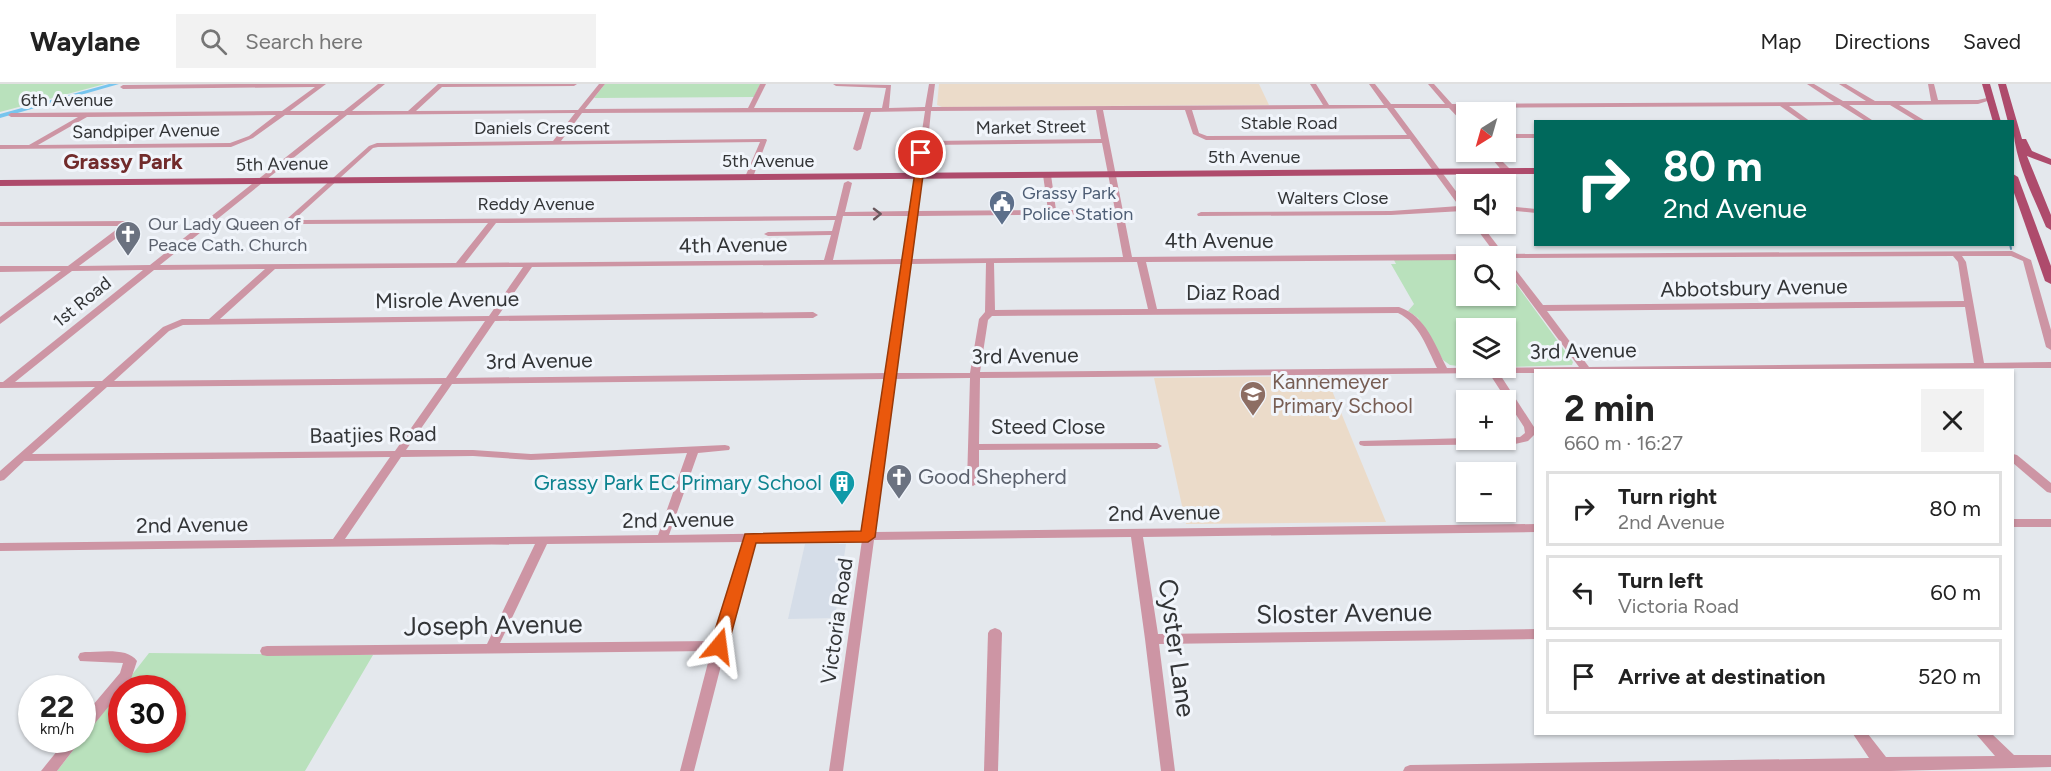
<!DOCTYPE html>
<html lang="en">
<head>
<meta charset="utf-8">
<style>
  body { margin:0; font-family:Figtree,sans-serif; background:#f2f2f2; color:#222; height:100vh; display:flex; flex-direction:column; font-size:22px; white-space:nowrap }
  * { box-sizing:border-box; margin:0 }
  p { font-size:20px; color:#767676 }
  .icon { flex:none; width:33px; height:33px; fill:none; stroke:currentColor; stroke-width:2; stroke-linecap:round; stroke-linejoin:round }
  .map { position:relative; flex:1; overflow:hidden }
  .side { position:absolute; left:1534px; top:285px; width:480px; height:366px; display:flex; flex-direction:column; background:#fff; border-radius:0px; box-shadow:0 2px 4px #0004 }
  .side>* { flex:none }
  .guide { position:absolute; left:1534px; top:36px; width:480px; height:126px; border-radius:0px; box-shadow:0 2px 4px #0004; background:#00695c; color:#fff; overflow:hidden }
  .needle { width:39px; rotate:217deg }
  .buttons { position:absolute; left:1456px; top:18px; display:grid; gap:12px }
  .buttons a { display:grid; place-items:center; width:60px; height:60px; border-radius:0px; background:#fff; box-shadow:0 2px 4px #0004; font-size:30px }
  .speed { position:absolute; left:18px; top:591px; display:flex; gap:12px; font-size:30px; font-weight:700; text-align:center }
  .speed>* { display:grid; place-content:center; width:78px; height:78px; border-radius:50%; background:#fff; box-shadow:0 2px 4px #0004; line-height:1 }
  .speed small { font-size:15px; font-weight:400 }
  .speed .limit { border:9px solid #d22; background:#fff; color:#111 }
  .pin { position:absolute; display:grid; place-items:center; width:51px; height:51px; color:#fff; margin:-26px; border:3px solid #fff; border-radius:50%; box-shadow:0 2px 6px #0007 }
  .me { position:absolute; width:66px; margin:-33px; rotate:16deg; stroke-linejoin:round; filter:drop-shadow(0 0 4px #0008) }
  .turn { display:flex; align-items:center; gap:21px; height:126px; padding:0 30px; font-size:27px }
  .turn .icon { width:78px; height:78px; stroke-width:2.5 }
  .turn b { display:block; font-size:42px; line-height:51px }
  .round { display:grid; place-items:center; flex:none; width:63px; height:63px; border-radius:0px; background:#f2f2f2 }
  .overview { display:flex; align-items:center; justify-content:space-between; height:102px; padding:0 30px }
  h1 { font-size:36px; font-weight:700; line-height:45px }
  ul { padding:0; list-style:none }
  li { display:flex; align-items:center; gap:18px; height:75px; margin:0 12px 9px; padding:0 18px; border:3px solid #e0e0e0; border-radius:0px }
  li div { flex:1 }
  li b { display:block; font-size:22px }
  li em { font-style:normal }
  header { display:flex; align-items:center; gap:36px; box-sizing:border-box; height:84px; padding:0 30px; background:#fff; border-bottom:2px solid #e0e0e0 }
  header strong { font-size:28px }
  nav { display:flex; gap:33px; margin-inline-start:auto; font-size:21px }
  .search { width:420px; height:54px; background:#f2f2f2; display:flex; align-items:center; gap:15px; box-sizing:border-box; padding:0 21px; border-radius:0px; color:#767676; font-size:22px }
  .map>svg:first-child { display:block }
</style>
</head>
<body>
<header>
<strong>Waylane</strong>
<div class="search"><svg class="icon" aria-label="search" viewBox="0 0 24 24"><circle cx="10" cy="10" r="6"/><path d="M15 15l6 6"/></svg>Search here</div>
<nav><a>Map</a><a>Directions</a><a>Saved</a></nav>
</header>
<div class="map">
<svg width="2051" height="687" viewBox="0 0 2051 687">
  <rect width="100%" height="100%" fill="#e4e8ed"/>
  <path fill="#d5dde8" d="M805,460H846L835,534L788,535Z"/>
  <g fill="#ebdbc9">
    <path d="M939,0H1259L1269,21L942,23L937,21Z"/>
    <path d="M1326,292L1386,438L1186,440L1154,294Z"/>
  </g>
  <g fill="#b9e1bc" fill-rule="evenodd">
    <path d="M0,0H105L0,28Z"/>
    <path d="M605,0H760L754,13L594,14Z"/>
    <path d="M1467,175V212H1506V186L1573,278L1572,281L1506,283V244H1467V283L1450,281L1443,276L1418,234L1408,227L1414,220L1391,180H1396L1394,176Z"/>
    <path d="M149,569L373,571L305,687H57ZM122,604H172V656H122Z"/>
  </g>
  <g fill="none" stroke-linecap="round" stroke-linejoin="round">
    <path stroke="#639ab7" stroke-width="2" d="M2010,160L2011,165"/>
    <path fill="#77c5ee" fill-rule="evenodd" d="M109,0H119L0,34V30Z"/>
    <g fill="#cd95a4" fill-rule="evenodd">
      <path d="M235,0H326L290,27H344L378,0H385L352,27H408L438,0H577L574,2L442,3L416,27L578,26L599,0H605L585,25L748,24L760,0H766L754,24H882L886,4L836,2L833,0L891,1L889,24L925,23L929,0H935L932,23L1323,21L1310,0H1316L1329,21H1384L1369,0H1375L1391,20H1445L1428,0H1434L1452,20L1834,18L1807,0H1814L1843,17H1866L1839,0H1846L1875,17H1931L1928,0H1934L1938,16H1978L1991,13L1994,15L1978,20L1899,21L1927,38H1918L1890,21H1849L1875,38H1867L1840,21L1789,22L1811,38H1803L1780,22L1456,24L1467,37V43L1449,24H1394L1467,122V129L1463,127L1391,131L1198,132L1197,130L1201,128L1391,127L1459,122L1410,55L1206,56L1193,50L1185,26H1103L1132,173L1467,170L1471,172H1467V176L1146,178L1157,225L1399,223C1426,232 1435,261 1447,284L1579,283L1506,185V176L1509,177L1543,221L1964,217L1958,178L1953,172L1506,174V172H1497L1473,140H1481L1504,170L2012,167L2031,176L2051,246V266L2046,263L2023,177L2011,172H1962L1966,178L1984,279L2051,278V284L1536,286V289H1499L1534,343L1535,350L1528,357L1515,360L1364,362L1360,361L1359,359L1360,357L1467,354L1506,356V354L1520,353L1525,349L1524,343L1489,289L980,294L979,360L1157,359L1162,362L1157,365L979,366V398L973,402L967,398L970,294L896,295L875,448L1536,440V448L1143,453L1158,550L1536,545V555L1159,560L1175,687H1161L1145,555L1131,453L874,456L843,687H829L862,456L755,458L726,562L694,687H680L711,567L267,572L262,571L260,567L262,563L267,562L487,560L535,460L0,467V459L333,455L390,373L24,377L4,396L0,397V387L95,303L0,304V298H3L143,186L72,187L0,240V233L61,187L0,188V182H68L121,142H0V138L124,137L130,140V144L79,182L150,181L339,31H285L253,54L231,63L0,65V61H29L78,33H11L8,31L11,29L282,27L315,3L123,5L120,3L123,1ZM1387,24L1407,51L1207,52L1199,49L1192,26ZM1096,26L1101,55L928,57L931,27ZM925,27L910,127L845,128L852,99L848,97L844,99L836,132L304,136L297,133L373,64L378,63L760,58L745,93L749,95L753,93L767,56L766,55L561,57L582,29L864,28L853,65L857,67L861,65L871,28ZM575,29L553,57L377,59L369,62L288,134L303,140L488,139L456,179L160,181L347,31ZM276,31L249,52L230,59L38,61L87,33ZM1102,59L1115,126H1056L1051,91L1047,89L1043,91L1048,126L918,127L927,61ZM1115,130L1123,173L912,175L918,132ZM843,132H910L903,175L833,176ZM835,136L832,147L768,148L764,150L768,152L831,151L824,176L465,179L496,139ZM1137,178L1148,225L995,226L994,179ZM986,179L985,228L979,235L970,289H896L911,180ZM903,180L887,289L456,294L495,237L813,234L818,231L813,228L498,232L532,183ZM523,183L489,232L220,235L275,185ZM265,185L209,235H182L163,243L102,297L15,298L154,186ZM1965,223L1974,279L1589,283L1547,227ZM1398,229C1419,239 1427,264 1437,284L980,288L988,236L992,232ZM485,237L446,294L114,297L169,247L183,241ZM886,295L863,448L669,451L698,369L729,366L730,364L729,362L725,361L531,370L473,366H406L452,300ZM442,300L395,367L32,370L107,303ZM687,369L658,451L345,455L401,373L473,372L531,376ZM743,458L714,557L500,559L547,460Z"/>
      <rect x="1506" y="50" width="30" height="4"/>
      <path d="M1486,68H1493L1510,85V89H1504Z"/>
      <path d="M1506,122L1536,125V129L1506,126Z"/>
      <path d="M2013,370L2017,371L2051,399V409L2047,408L2013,379Z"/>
      <rect x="2013" y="435" width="38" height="8"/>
      <path d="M995,544L1000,546L1002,549L998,687H984L988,549L990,546Z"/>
      <path d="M85,568C100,568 128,563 137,577L131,595L87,649L82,651V634L120,589L123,579L80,577L78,573L80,569Z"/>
      <path d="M1853,650H1868L1886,673L1995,672L1976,650H1992L2014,671H2051V683L1891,687H1403L1405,683L1410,681L1869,674Z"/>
      <path d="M66,656H81L57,687H41Z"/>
    </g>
    <g fill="#ae4b6c" fill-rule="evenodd">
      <path d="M1982,0H1990L2001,38H1993Z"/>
      <path d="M1998,0H2006L2022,55H2026L2032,67L2051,75V81L2027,72L2051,131V146L2046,143C2032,109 2013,74 2013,38H2008Z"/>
      <path d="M1536,84V90L0,102V96Z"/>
      <path d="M2013,90L2018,93L2051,182V200L2045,197L2013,106Z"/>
    </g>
  </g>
  <defs><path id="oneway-chevron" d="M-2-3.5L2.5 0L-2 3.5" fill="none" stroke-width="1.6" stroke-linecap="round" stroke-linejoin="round" transform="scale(1.5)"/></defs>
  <use stroke="#69575d" href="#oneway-chevron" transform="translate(877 130) rotate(-1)"/>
  <path fill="#ea580c" stroke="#983908" stroke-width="1.5" d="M918,68L926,69L875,453L868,458L756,459L728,562L725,566L719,568L713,566L710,562L745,450L861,447Z"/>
  <defs>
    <g id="civic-pin" transform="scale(1.35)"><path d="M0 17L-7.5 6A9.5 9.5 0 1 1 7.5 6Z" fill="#5c6f8a" stroke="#f1f5fb"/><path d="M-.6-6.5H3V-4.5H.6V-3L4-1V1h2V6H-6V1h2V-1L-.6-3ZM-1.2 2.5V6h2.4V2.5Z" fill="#fff"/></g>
    <g id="church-pin" transform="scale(1.35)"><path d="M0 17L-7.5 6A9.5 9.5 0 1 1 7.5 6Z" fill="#6b7280" stroke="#f1f5fb"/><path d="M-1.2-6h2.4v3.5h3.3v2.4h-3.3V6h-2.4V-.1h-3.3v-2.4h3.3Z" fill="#fff"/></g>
    <g id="school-pin" transform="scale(1.35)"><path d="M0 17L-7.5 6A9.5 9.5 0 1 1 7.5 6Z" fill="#8d6e63" stroke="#f1f5fb"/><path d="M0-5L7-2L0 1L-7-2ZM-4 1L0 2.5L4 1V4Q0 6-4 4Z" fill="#fff"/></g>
    <g id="building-pin" transform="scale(1.35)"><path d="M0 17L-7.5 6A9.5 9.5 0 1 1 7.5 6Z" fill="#0f9aa8" stroke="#f1f5fb"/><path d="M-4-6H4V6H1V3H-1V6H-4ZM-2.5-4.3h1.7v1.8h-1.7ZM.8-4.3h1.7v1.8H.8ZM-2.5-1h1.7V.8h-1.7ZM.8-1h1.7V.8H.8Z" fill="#fff"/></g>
  </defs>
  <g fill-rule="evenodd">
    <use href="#civic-pin" x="1002" y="119"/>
    <use href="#church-pin" x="128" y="150"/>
    <use href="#school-pin" x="1253" y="310"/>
    <use href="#church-pin" x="899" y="393"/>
    <use href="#building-pin" x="842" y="399"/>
  </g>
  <g text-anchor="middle" stroke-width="6" stroke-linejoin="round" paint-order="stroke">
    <g font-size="18" fill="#333537" stroke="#f1f5fb">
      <text x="67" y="22">6th Avenue</text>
      <text x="1289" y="45">Stable Road</text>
      <text transform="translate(1031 43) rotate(-1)" y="6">Market Street</text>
      <text x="542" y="50">Daniels Crescent</text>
      <text transform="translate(146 47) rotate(-1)" y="6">Sandpiper Avenue</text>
      <text x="1254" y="79">5th Avenue</text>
      <text x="768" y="83">5th Avenue</text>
      <text transform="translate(282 80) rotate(-1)" y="6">5th Avenue</text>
      <text x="1333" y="120">Walters Close</text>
      <text x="536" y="126">Reddy Avenue</text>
      <text transform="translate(82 218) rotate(-39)" y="6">1st Road</text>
    </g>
    <g font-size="18" fill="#4e5e75" stroke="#f1f5fb" text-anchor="start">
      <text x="1022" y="115">Grassy Park<tspan x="1022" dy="21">Police Station</tspan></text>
    </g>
    <g font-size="18" fill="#5b616d" stroke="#f1f5fb" text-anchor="start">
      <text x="148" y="146">Our Lady Queen of<tspan x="148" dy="21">Peace Cath. Church</tspan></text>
    </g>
    <g font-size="21" fill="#333537" stroke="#f1f5fb">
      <text x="1219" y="164">4th Avenue</text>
      <text transform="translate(733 161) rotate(-1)" y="7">4th Avenue</text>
      <text transform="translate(1754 204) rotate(-1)" y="7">Abbotsbury Avenue</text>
      <text x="1233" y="216">Diaz Road</text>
      <text transform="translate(447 216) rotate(-1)" y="7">Misrole Avenue</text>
      <text transform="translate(1583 267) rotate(-1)" y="7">3rd Avenue</text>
      <text transform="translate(1025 272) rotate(-1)" y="7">3rd Avenue</text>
      <text transform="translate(539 277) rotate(-1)" y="7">3rd Avenue</text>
      <text x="1048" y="350">Steed Close</text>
      <text transform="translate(373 351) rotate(-1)" y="7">Baatjies Road</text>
      <text transform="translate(1164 429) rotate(-1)" y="7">2nd Avenue</text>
      <text transform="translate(678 436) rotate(-1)" y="7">2nd Avenue</text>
      <text transform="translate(192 441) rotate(-1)" y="7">2nd Avenue</text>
      <text transform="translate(837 537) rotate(-82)" y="7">Victoria Road</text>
    </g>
    <g font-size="21" fill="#785e54" stroke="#f1f5fb" text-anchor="start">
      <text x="1272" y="305">Kannemeyer<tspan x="1272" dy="24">Primary School</tspan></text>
    </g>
    <g font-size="21" fill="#5b616d" stroke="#f1f5fb" text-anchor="start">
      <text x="918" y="400">Good Shepherd</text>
    </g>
    <g font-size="21" fill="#0d838f" stroke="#f1f5fb" text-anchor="end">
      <text x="822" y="406">Grassy Park EC Primary School</text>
    </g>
    <g font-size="22" font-weight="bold" fill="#712b2b" stroke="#f1f5fb">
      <text x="123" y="85">Grassy Park</text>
    </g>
    <g font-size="26" fill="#333537" stroke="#f1f5fb">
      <text transform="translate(1344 529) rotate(-1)" y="9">Sloster Avenue</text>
      <text transform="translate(493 541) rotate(-1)" y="9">Joseph Avenue</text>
      <text transform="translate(1177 564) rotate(82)" y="9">Cyster Lane</text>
    </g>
  </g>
</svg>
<div class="buttons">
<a><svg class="needle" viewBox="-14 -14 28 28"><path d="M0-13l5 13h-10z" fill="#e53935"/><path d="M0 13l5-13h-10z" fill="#767676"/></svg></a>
<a><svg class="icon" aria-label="sound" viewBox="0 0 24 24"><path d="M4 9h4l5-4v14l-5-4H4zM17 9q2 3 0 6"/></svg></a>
<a><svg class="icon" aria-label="search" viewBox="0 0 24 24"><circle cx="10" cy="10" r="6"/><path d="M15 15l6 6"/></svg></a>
<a><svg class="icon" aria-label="layers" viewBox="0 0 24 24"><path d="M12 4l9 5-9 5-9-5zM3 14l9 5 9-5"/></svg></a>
<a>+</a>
<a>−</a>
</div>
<div class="speed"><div>22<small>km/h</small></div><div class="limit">30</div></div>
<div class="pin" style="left:921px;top:69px;background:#d93025"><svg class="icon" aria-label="arrive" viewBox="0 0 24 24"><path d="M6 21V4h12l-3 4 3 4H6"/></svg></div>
<svg class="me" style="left:719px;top:562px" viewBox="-20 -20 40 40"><path d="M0-17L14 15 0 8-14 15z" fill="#ea580c" stroke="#fff" stroke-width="4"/></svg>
<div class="guide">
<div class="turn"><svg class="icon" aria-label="right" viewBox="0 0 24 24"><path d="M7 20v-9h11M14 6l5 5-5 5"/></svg><div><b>80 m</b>2nd Avenue</div></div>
</div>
<section class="side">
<div class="overview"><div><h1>2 min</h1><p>660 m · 16:27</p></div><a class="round"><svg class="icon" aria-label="close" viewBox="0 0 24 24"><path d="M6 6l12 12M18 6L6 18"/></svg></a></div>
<ul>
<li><svg class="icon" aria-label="right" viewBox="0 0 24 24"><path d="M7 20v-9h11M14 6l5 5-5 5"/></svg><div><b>Turn right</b><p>2nd Avenue</p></div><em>80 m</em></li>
<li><svg class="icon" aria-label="left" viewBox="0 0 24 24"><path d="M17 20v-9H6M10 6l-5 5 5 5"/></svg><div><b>Turn left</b><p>Victoria Road</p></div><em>60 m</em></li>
<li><svg class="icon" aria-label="arrive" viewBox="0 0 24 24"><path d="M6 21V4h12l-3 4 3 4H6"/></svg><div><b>Arrive at destination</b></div><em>520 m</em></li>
</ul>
</section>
</div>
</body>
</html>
